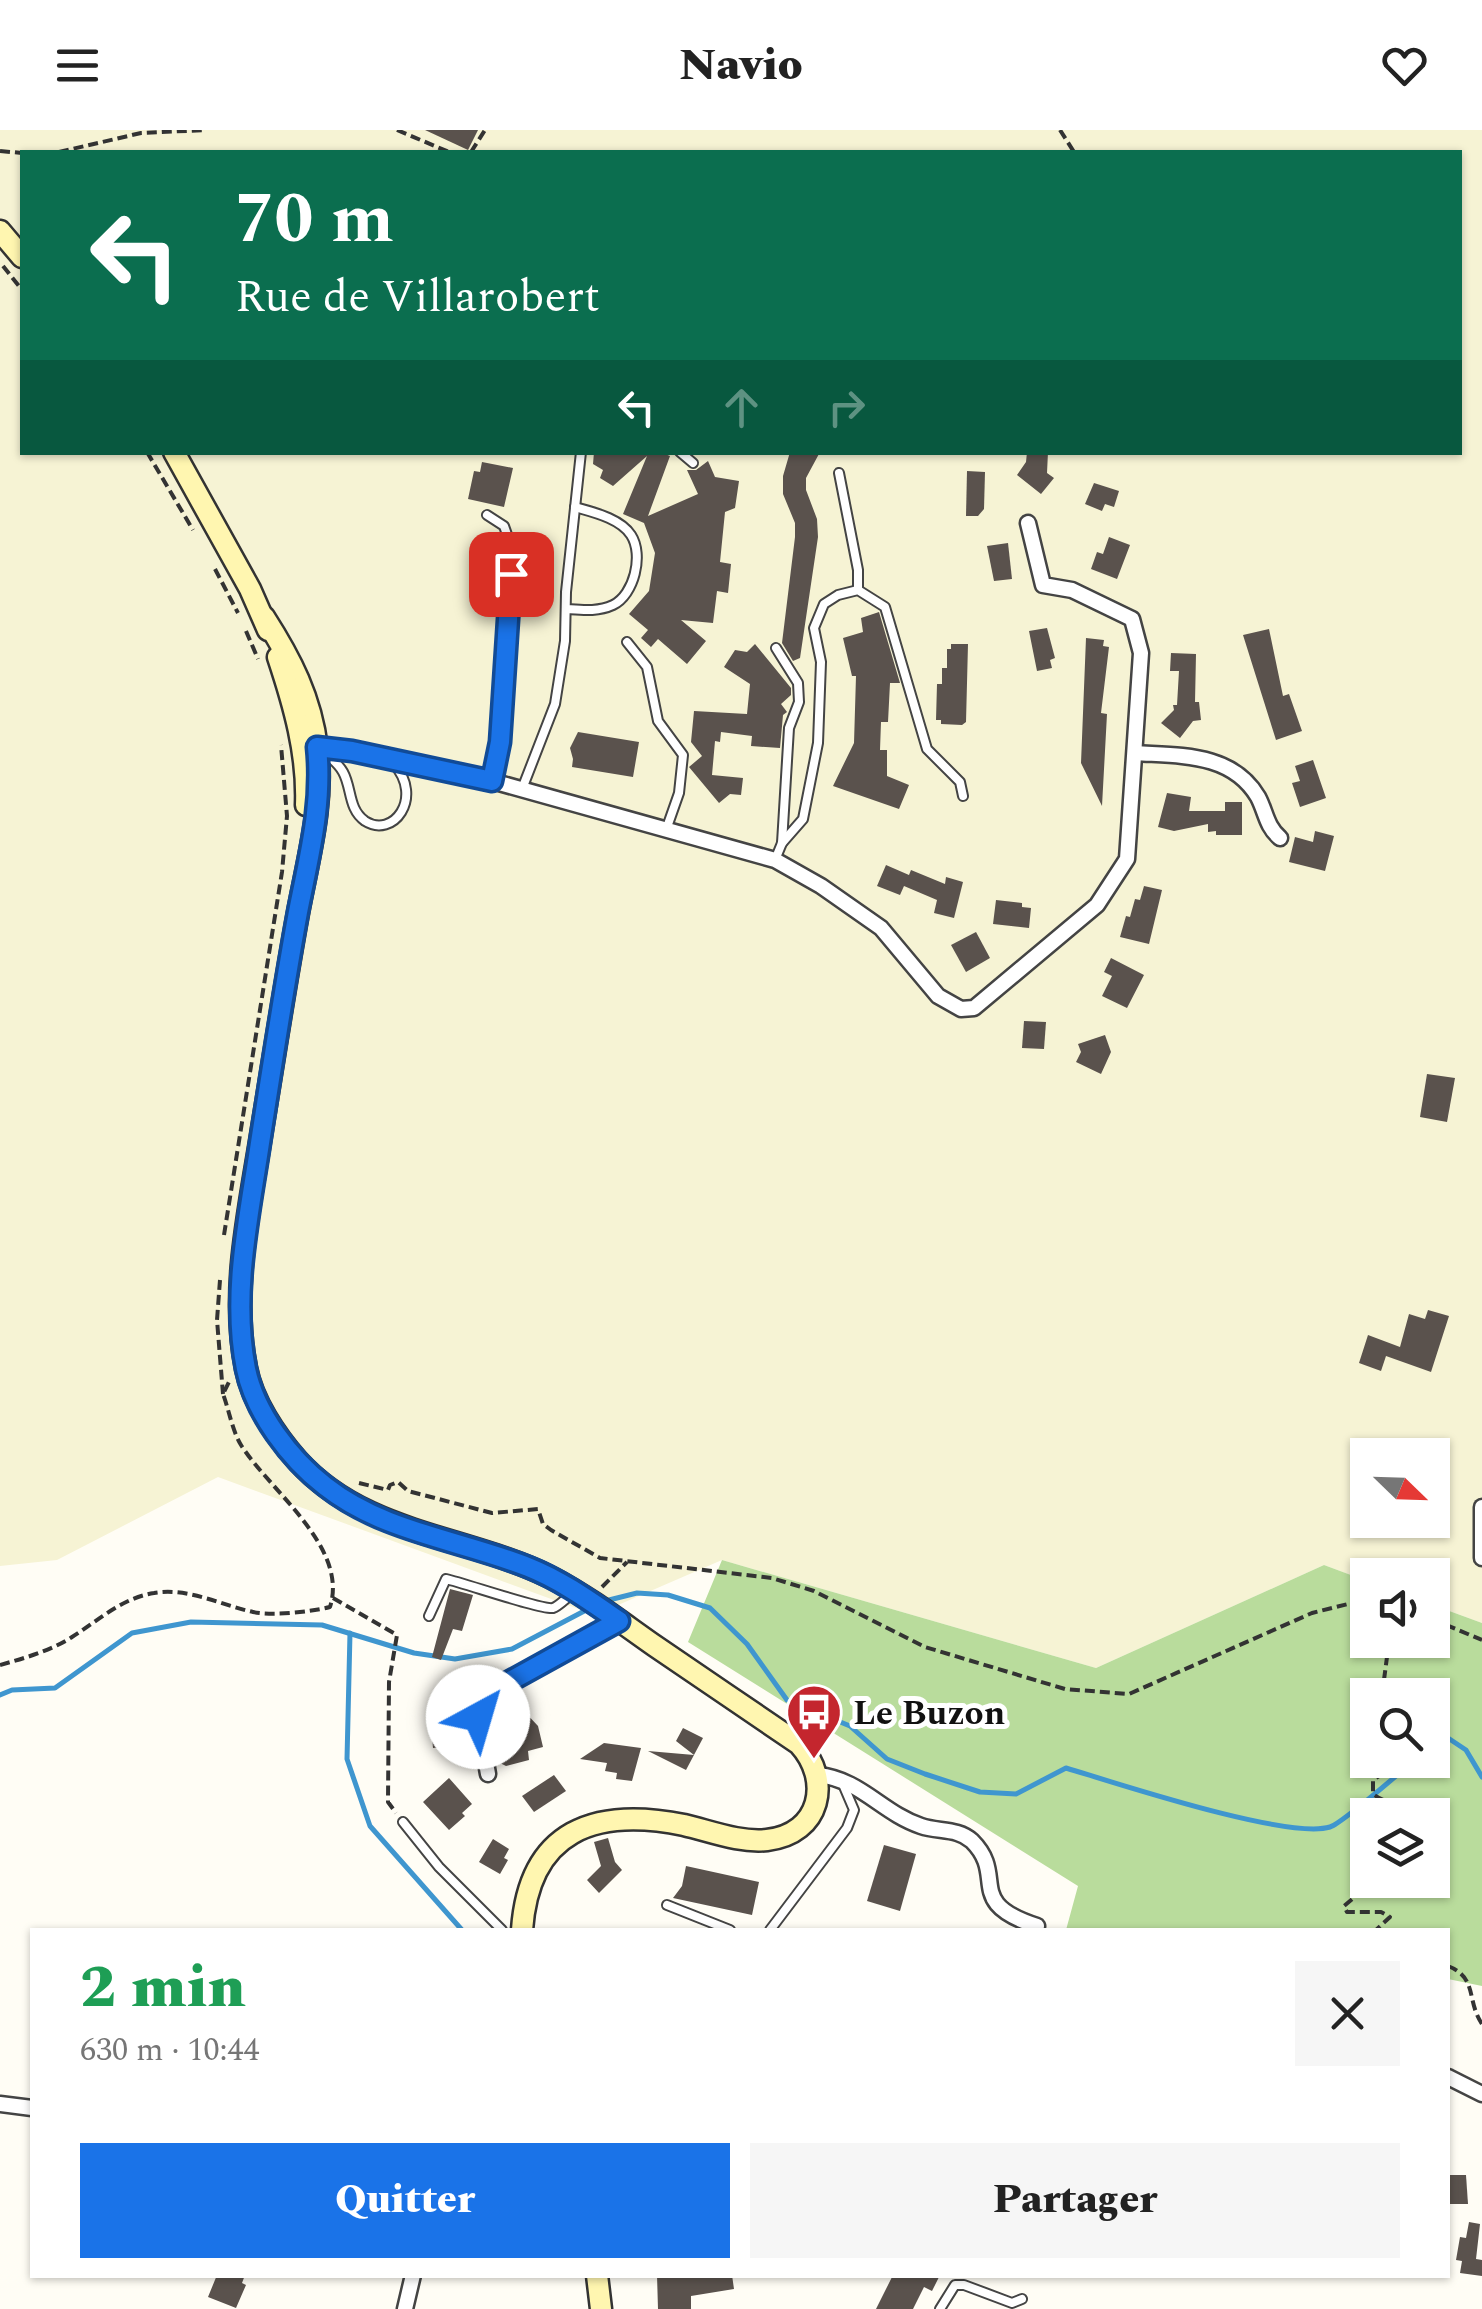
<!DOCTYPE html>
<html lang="fr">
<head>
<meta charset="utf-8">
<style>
  body { margin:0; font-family:Spectral,serif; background:#f6f6f6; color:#222; height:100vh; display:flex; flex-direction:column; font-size:38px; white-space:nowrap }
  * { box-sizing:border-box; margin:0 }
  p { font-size:32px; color:#767676 }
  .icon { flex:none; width:55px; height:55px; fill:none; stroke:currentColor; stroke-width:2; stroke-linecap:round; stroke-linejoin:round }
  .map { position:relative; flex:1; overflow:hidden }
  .drawer { position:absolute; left:30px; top:1798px; width:1420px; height:350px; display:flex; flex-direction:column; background:#fff; border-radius:0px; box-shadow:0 2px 8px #0004 }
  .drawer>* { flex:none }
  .top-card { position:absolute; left:20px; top:20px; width:1442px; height:305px; border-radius:0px; box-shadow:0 2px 8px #0004; background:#0b6e4f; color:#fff; overflow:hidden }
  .needle { width:65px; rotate:113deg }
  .tools { position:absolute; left:1350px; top:1308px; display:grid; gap:20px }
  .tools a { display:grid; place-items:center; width:100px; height:100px; border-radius:0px; background:#fff; box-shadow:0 2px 8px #0004; font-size:50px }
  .pin { position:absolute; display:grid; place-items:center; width:85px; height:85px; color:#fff; margin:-42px; border-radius:20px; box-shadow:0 5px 15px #0006 }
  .me { position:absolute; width:110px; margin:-55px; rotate:39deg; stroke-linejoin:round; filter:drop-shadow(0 0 8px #0008) }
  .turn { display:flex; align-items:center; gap:35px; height:210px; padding:0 50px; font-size:45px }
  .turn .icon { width:130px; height:130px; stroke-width:2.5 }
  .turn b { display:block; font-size:70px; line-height:85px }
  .lanes { display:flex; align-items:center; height:95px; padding:0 50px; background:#0003; justify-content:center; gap:50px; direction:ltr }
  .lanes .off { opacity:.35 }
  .round { display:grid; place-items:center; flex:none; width:105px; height:105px; border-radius:0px; background:#f6f6f6 }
  .overview { display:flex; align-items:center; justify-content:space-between; height:170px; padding:0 50px }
  h1 { font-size:60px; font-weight:800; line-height:75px; color:#1e9e55 }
  .button { display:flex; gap:20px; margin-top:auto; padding:20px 50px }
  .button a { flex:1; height:115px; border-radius:0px; background:#1a73e8; color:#fff; font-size:40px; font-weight:800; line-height:115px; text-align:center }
  .button a+a { background:#f6f6f6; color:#222 }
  header { display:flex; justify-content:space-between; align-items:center; height:130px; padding:0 50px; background:#fff; font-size:45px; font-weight:800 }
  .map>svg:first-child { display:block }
</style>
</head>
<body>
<header><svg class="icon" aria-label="menu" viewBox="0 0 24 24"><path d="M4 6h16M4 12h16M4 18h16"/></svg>Navio<svg class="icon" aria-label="heart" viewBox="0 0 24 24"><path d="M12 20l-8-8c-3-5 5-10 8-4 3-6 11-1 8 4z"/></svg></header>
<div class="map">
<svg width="1482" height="2179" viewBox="0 0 1482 2179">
  <rect width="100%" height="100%" fill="#fffdf5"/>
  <path fill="#f6f3d4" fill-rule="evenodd" d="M0,0H1482V1493L1433,1475L1432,1445H1368L1367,1451L1324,1435L1096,1538L722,1430L595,1485L218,1347L57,1430L0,1436ZM22,22H1460V322H22ZM1368,1325H1432V1390H1368Z"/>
  <path fill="#b9dc9c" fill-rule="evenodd" d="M722,1430L1096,1538L1324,1435L1367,1451L1368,1510H1432L1433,1475L1482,1493V1856L1448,1849V1800H1066L1078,1756L688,1512ZM1368,1565H1432V1630H1368ZM1368,1685H1432V1750H1368Z"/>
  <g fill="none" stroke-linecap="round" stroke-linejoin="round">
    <g stroke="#3f96cf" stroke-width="5">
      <path d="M605,1471L637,1463L668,1465L710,1478L747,1514L787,1570L850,1596L887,1629L925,1644L980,1662L1016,1664L1066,1638C1116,1653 1288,1710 1330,1697C1343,1693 1400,1642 1415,1630"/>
      <path d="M350,1503L347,1629L370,1696L462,1800"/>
      <path d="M0,1565L12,1560L55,1558L132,1503L191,1492L322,1495L414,1523L455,1529L512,1519L590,1478"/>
      <path d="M1432,1616L1445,1606L1466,1620L1482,1647"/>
    </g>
  </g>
  <g fill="#5a524d">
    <path d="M425,0H478L468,20Z"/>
    <path d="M594,322H660L670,326L648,386L698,364L687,340H696L708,331L715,347L739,351L735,378L725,382L720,432L731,434L728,463L717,461L713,493L681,490L706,511L687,534L658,509L651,517L641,508L648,500L629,484L649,461L655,423L644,393L623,384L647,326L613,356L600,348L603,340L593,334Z"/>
    <path d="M790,322H820L806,348V360L817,389L818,407L800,528L793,531L782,513L795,407V393L783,364V346Z"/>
    <path d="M1027,322H1048L1047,343L1054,348L1041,364L1017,345L1026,332Z"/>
    <path d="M482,332L513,338L504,377L468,369L474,341L480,342Z"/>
    <path d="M967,341L985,342L984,379L978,386H966Z"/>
    <path d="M1094,353L1119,361L1114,377L1105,374L1102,381L1085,374Z"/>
    <path d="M1109,407L1130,415L1117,449L1091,439L1097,422L1103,424Z"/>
    <path d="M1008,413L1012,449L994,451L987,416Z"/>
    <path d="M879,482L900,553H890L888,592H881L880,620H887V646L909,655L899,679L833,656L854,613L856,546H852L843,508L863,502L861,488Z"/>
    <path d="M1047,498L1055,528L1050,530L1052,538L1037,541L1029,501Z"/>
    <path d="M1269,499L1283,566L1289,564L1302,601L1276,610L1243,505Z"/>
    <path d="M1086,508L1104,510L1103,516L1109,517L1101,583L1107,584L1102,676L1081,633Z"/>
    <path d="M755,514L791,558V565L781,574L787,582L783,585L780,618L751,616L752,606L721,602L720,612L715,611L712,645L743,648L741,665L730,664L719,673L689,637L702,626L691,612L694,581L747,584L750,554L724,537L735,520L747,522Z"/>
    <path d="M951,514H968L966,592L962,595L941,594V590H936L937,554H942V538H947V519H951Z"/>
    <path d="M1171,523L1196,524L1195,572H1199L1201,590L1193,591L1180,608L1161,593L1174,580L1173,575H1177L1179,541H1170Z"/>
    <path d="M578,602L639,612L633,647L572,637L573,629L570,618Z"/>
    <path d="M1313,630L1326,668L1300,677L1292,653L1300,651L1295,636Z"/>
    <path d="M1167,663L1191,667L1189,681H1225V672H1242V705H1216V701L1208,702V694L1174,701L1158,697Z"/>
    <path d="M1315,701L1334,706L1325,741L1289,732L1295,707L1313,712Z"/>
    <path d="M886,735L909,745L911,740L945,754L946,747L963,752L954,788L934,783L937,770L904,756L900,765L877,756Z"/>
    <path d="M1144,756L1162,760L1149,814L1120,807L1126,786L1130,787L1135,769L1140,770Z"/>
    <path d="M996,770L1022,773V777L1031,778L1029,798L993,794Z"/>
    <path d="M976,802L990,828L966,842L951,815Z"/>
    <path d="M1111,828L1144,845L1127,878L1102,866L1112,846L1104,842Z"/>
    <path d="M1024,891L1046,892L1044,919L1022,918Z"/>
    <path d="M1105,905L1111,922L1101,944L1076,932L1081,922L1078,914Z"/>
    <path d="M1427,944L1455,948L1447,992L1420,987Z"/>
    <path d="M1428,1180L1449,1186L1431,1242L1386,1226L1381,1241L1359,1233L1368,1205L1400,1217L1409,1184L1425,1189Z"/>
    <path d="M450,1459L473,1465L462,1501L453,1499L441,1530L432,1527Z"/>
    <path d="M466,1579L468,1605L452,1607V1616L433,1618L430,1585Z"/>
    <path d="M523,1580L538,1596L543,1617L528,1621L529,1630L506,1636L496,1631L495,1625L508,1621L501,1590L508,1588L507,1584Z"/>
    <path d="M683,1598L703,1608L686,1640L648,1621L694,1625L676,1611Z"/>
    <path d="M604,1613L641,1618L632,1651L616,1649L617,1643L605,1641L607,1633L580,1629Z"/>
    <path d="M554,1645L566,1661L534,1682L522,1666Z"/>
    <path d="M449,1648L472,1674L462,1683L465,1686L449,1700L423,1672Z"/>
    <path d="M608,1708L615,1732L622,1740L599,1763L587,1750L601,1736L594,1712Z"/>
    <path d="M493,1709L509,1719L504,1728L508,1730L500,1744L479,1732Z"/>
    <path d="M884,1715L916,1724L900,1781L867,1771Z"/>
    <path d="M686,1736L759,1752L752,1785L673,1768L682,1756Z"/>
    <path d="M1448,2045H1466L1468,2074H1448Z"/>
    <path d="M1469,2092L1480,2094L1476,2129L1482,2130V2146L1460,2143L1462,2131L1456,2130L1460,2107L1466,2108Z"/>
    <path d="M217,2145H245L242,2153L246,2155L236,2178L208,2167Z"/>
    <path d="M657,2145H732L734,2159L691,2166V2179H658Z"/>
    <path d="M893,2145H940L932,2161L924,2157L913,2179H876Z"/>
  </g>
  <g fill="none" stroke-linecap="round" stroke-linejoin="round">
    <g stroke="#444" stroke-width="12">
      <g id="service">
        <path d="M680,322L693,333"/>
        <path d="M839,343L858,440V460"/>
        <path d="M487,385L504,396L511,416L500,611L492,651"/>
        <path d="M566,479C582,480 598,482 613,475C634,465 644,425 631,405C620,388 592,382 575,377"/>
        <path d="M627,512L647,537L658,591L683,625L679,663L666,700"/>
        <path d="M321,620C329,626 338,633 343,642C352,658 348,679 365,691C393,709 424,668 394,634"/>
        <path d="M522,659L555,574L565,511L566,462L581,322"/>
        <path d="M782,713L803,689L818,613L821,532L814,498L824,474L838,465L858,460L885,477L927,619L960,652L963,666"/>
        <path d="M775,730L782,713L789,598L799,572L798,553L776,518"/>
        <path d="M429,1486L446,1449C464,1453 542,1480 553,1478C559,1476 566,1468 572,1464"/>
        <path d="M403,1692L439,1737L502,1800"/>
        <path d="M667,1775L730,1800"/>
        <path d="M770,1800L847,1698L854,1680L842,1652"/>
        <path d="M940,2179L955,2155H964L1012,2173L1022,2169"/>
      </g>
    </g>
    <g stroke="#444" stroke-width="19">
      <g id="minor">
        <path d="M311,614L492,651L775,730L821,756L881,798L938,866L961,879L974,878L1097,775L1127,729L1141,523L1132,489L1072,460L1043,455L1028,393"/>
        <path d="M1136,623C1181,626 1232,623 1258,667C1266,682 1266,696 1280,708"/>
        <path d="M1482,1377V1428"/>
        <path d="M488,1644L478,1587L483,1567L619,1491"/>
        <path d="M818,1645C860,1649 882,1683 921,1696C938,1702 958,1698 972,1711C1008,1747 963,1772 1037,1796"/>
        <path d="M1448,1947L1482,1964"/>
        <path d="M0,1974L32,1978"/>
        <path d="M405,2179L413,2145"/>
      </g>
    </g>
    <g stroke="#333" stroke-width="25">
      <g id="secondary">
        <path d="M0,101L22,127"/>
        <path d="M174,322L250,459L268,500"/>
        <path d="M264,487C291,529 311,568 317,618C324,675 308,728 298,783C285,854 274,927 262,999C250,1077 230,1159 246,1238C252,1271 276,1306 297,1330C365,1406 469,1405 554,1449C590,1468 622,1493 655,1516C703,1549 751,1581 799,1614C832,1650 821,1704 767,1710C740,1713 710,1701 684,1695C595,1677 529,1700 522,1800"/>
        <path d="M278,527C294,575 308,624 306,675"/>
        <path d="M597,2145L601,2179"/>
      </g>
    </g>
    <g stroke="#333" stroke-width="4" stroke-dasharray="10 5" stroke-linecap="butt">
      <path d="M397,0L449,22"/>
      <path d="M1060,0L1074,22"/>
      <path d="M0,21L22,23"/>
      <path d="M59,22L141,3L206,0"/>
      <path d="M471,22L485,0"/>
      <path d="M3,136L22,160"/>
      <path d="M147,322L193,400"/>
      <path d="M215,439L238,483"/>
      <path d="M246,501L258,529"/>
      <path d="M224,1105L282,742L287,686L281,615"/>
      <path d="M220,1150L217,1190L223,1264"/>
      <path d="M359,1353L388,1360L390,1355L398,1352L408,1361L492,1383L538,1379L543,1394L551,1400L600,1428L772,1448L814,1461L925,1517L1065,1559L1129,1564L1312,1483L1348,1474L1368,1473"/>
      <path d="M602,1457L627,1432"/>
      <path d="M333,1468L397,1505L389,1552L388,1672L396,1683"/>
      <path d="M1360,1472L1368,1484"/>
      <path d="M1432,1489L1482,1510"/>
      <path d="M0,1535C25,1528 50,1521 72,1507C99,1490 122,1468 154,1463C187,1457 221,1475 253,1482C273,1486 310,1482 330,1477C349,1417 270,1361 241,1315C232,1300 229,1280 223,1264L229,1252"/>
      <path d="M1382,1565L1387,1527L1384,1510"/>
      <path d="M1393,1630L1384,1643L1373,1650V1664C1389,1676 1406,1674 1423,1685"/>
      <path d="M1432,1691L1438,1733L1432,1744"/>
      <path d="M1375,1750L1344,1776L1347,1782H1381L1390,1787L1376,1800"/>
      <path d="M1448,1836C1478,1848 1466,1870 1482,1894"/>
    </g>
    <use href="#service" stroke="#fff" stroke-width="8"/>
    <use href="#minor" stroke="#fff" stroke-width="14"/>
    <use href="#secondary" stroke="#fff6b0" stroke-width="20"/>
  </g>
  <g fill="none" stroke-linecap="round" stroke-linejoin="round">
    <g stroke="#114b97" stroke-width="25">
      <path id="route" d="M478,1587L483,1566L619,1491C590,1471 561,1450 528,1437C460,1410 383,1402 325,1356C290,1329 255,1283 246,1239C231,1164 249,1087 260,1013C272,936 284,858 298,782C309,726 323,674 317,617L352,621L492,651L500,612L511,444"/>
    </g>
    <use href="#route" stroke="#1a73e8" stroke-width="18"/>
  </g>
  <defs>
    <g id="bus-pin" transform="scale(2.875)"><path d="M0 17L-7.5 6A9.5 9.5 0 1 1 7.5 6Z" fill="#c4262e" stroke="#fff"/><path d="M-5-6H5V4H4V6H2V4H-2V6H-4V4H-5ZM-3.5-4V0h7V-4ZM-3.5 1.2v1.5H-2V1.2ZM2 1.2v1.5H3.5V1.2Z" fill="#fff"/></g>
  </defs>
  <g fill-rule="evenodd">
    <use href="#bus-pin" x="814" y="1582"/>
  </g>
  <g text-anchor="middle" stroke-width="10" stroke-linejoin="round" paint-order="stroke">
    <g font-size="35" font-weight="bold" fill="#111" stroke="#fff" text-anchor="start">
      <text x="853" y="1594">Le Buzon</text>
    </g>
  </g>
</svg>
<div class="tools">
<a><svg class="needle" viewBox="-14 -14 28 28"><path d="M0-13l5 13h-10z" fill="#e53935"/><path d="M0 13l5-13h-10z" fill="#767676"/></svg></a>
<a><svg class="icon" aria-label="sound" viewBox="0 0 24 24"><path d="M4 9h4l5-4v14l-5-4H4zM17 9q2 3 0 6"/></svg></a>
<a><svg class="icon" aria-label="search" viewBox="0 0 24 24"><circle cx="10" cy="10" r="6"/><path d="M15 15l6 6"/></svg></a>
<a><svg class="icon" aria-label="layers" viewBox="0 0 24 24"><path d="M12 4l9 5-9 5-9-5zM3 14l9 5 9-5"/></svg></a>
</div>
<div class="pin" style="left:511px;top:444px;background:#d93025"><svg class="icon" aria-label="arrive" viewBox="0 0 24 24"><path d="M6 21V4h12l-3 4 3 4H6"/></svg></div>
<svg class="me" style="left:478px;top:1587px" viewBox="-20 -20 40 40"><circle r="19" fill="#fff"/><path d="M0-13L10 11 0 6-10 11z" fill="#1a73e8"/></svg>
<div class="top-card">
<div class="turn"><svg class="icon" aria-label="left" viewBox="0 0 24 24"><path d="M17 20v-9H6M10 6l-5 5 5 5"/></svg><div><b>70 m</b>Rue de Villarobert</div></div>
<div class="lanes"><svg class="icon" aria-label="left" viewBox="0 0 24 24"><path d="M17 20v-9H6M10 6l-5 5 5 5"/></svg><svg class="icon off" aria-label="ahead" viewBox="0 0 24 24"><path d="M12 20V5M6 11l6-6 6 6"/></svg><svg class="icon off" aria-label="right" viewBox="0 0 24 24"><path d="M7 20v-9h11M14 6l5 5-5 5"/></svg></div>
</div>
<section class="drawer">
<div class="overview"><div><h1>2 min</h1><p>630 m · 10:44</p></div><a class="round"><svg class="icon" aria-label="close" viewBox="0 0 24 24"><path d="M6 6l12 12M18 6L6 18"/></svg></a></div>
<div class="button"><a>Quitter</a><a>Partager</a></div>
</section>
</div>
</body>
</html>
